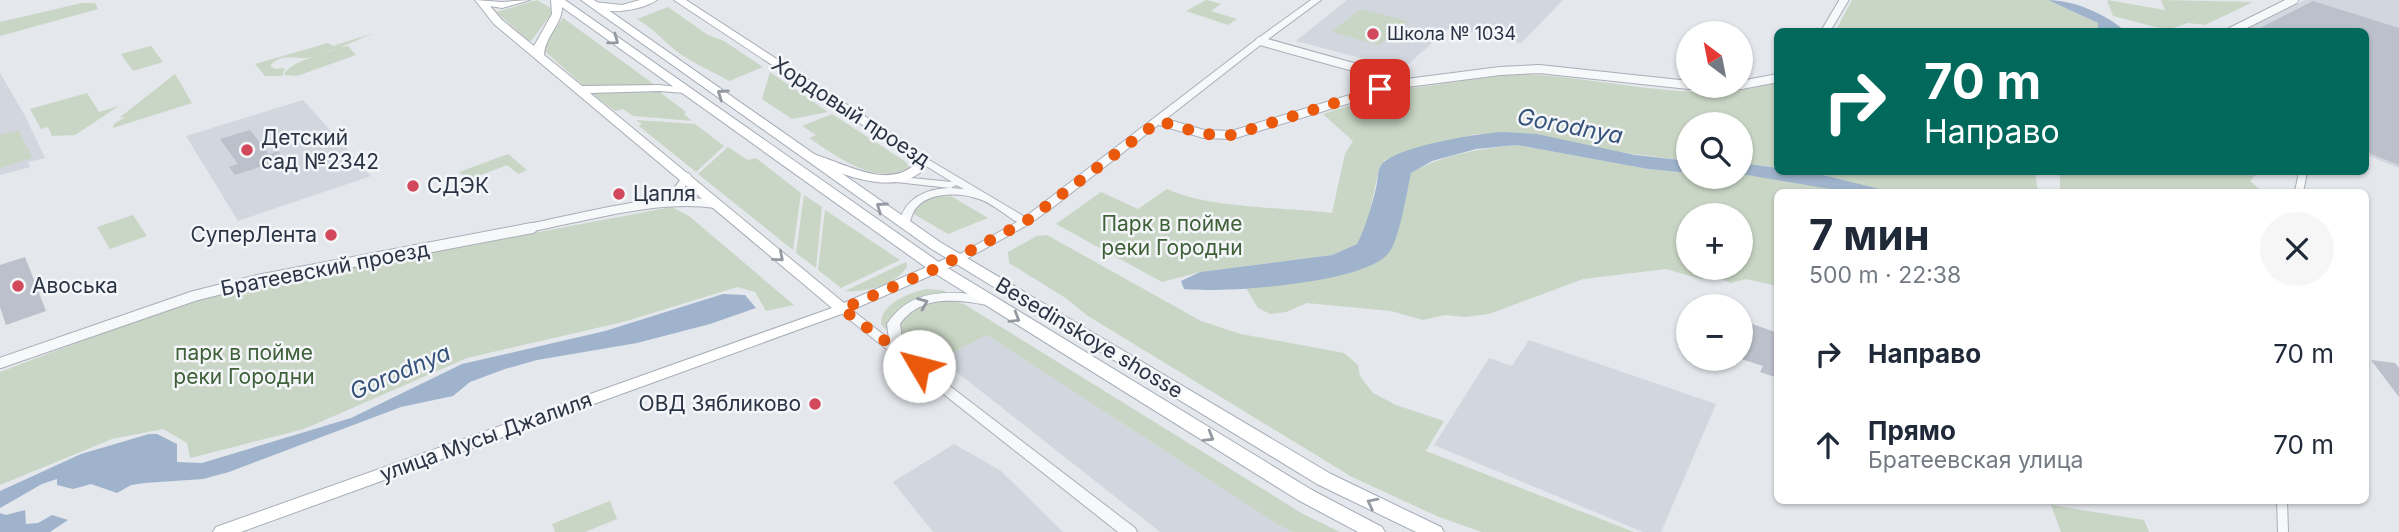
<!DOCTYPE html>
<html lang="ru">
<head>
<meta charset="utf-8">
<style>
  body { margin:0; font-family:Inter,sans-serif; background:#f6f6f7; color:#1f2937; height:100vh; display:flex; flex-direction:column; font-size:26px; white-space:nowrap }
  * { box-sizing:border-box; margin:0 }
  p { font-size:23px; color:#747a83 }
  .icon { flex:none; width:38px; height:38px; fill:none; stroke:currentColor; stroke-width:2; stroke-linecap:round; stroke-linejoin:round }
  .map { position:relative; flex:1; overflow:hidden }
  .sheet { position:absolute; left:1774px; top:189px; width:595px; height:315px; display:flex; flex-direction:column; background:#fff; border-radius:10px; box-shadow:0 2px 5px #0004 }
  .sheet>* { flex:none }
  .guide { position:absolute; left:1774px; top:28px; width:595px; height:147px; border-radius:10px; box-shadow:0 2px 5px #0004; background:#00695c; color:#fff; overflow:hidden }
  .needle { width:46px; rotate:328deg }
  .controls { position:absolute; left:1676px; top:21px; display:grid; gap:14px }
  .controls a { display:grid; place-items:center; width:77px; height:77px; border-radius:50%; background:#fff; box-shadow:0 2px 5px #0004; font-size:35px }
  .pin { position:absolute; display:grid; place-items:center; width:60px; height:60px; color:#fff; margin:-30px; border-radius:14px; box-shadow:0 4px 10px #0006 }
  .me { position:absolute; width:77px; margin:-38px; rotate:307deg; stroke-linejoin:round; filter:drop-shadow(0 0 5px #0008) }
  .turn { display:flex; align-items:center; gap:24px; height:147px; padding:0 35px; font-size:32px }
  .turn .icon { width:91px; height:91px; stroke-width:2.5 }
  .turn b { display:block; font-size:49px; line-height:60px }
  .round { display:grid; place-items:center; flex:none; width:74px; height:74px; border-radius:37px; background:#f6f6f7 }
  .head { display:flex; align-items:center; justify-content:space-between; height:119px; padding:0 35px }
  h1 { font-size:42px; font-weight:700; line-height:52px }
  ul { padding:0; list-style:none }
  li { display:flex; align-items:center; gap:21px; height:91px; padding:0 35px }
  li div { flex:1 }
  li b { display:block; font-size:26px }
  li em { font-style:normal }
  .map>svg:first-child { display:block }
</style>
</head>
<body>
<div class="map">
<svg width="2399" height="532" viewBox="0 0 2399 532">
  <rect width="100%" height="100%" fill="#e4e7ec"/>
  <g fill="#d2d6de">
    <path d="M1347,0H1563L1521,43L1450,27L1403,69L1296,41Z"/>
    <path d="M2305,0H2399V168L2366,155V32H2240Z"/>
    <path d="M0,73L25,116L45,158L28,162L30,167L0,175Z"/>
    <path d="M303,100L371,176L238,221L186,136Z"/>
    <path d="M987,335L1280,526L1293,532H1160L940,359Z"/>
    <path d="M1529,340L1716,404L1661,532H1643L1434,445L1489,358L1512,366Z"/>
    <path d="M954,444L1001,471L1063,532H933L893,482Z"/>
  </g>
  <g fill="#c9d6c5" fill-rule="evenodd">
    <path d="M537,0L554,10L532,40L529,41L496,12Z"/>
    <path d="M1206,0L1221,4L1211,11L1237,19L1228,25L1186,11Z"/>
    <path d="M1852,0H2048L2098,23V28L2033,32H1835Z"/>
    <path d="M2107,0L2165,10L2161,0L2253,2L2205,25L2188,23L2167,30L2113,16Z"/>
    <path d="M82,3H95L98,9L0,36V22Z"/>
    <path d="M668,7L708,35L724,41L763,67L729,81C709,69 684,60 667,43C656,33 650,27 637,19Z"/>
    <path d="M1361,9L1408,21L1379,45L1331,32Z"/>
    <path d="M563,18L655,85L584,86L541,48Z"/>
    <path d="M374,33L341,47L348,46L356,55L297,76L284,75C290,60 325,55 339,48C329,51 316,57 306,58C293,59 280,53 270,66L275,69L285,68L282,76H265L255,64L328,43L333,46Z"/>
    <path d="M151,46L163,62L133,71L121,54Z"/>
    <path d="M770,72L828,112L792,119L762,99Z"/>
    <path d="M175,74L192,103L113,128L114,124L125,117L119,118Z"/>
    <path d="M1512,74C1597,74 1695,108 1778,82V168L1741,163V124H1689V161L1476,134L1399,154L1385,160L1379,168L1368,220L1357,244L1332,255L1200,272L1162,282L1056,224L1101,192L1138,209L1167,189C1210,209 1284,207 1332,213L1345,154L1353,141L1323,114L1398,90Z"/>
    <path d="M656,89L686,112L684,114L692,121L633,116L623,109L615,111L593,94Z"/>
    <path d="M87,93L99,112L119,106L75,135L52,136L48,127L41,129L30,109Z"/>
    <path d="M832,114L906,162L909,167C877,188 835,155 809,138L816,135L802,126Z"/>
    <path d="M636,120L695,124L724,146L696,172L639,126L642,124Z"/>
    <path d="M19,130L32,158L0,168V135Z"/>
    <path d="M1517,145L1648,169L1689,173V177H1741V174H1751L1848,192H1778V286L1746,279L1731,283L1716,277L1701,279L1666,269L1583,279L1489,314L1465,317L1445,315L1423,320L1391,311L1307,303L1286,312L1270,314L1258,308L1246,288C1280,284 1361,279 1386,255C1398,244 1407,191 1411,173C1444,154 1479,149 1517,145ZM1689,215H1741V268H1689Z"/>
    <path d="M728,147L748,160L756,158L801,193L793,250L698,174Z"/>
    <path d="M508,154L527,170L518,174L507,165L468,180L459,172Z"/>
    <path d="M1800,172H2035L2038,192H1892Z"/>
    <path d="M2060,172H2258L2250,181L2263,192H2060Z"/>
    <path d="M804,195L822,207L816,268L796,253Z"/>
    <path d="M951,196L988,218L948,234L912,213C921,198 934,197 951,196Z"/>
    <path d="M672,207L689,216L794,305L766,311L755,292L737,287L627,321L467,358L304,429L190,458L187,443L163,429L112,439L0,485V372L179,304L250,286Z"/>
    <path d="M825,210L900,260L841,288L818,270Z"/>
    <path d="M133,215L147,236L110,249L97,227Z"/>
    <path d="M1047,235L1201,321L1241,334L1344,353L1358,365L1360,376L1373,393L1396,405L1444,421L1426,451L1634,532H1482L1439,517L1352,477L1088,316L1064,297L1009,263L1008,252L1037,236Z"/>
    <path d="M906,262L907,267C896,284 865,293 845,291Z"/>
    <path d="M925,289L942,290L947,293C925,296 892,306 886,330L881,324C881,303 908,294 925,289Z"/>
    <path d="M950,300L964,304L1303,514L1340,532H1293L1280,526L987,335L935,362L909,341L899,328C906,308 931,301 950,300Z"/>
    <path d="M610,501L617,519L585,532H555L552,524Z"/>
    <path d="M2051,505L2144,520L2149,532H2061Z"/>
  </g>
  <g fill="#9fb4cc">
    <path d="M2048,0C2073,0 2106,14 2125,31H2033L2098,28V23Z"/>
    <path d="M1503,132L1537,134L1635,155L1689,161V173L1648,169L1517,145L1476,149L1432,161L1411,173C1407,191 1399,243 1387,255C1359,284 1224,293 1184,289L1181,281L1200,272L1332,255L1357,244C1366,226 1371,208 1376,188C1378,181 1377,173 1380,167C1389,147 1481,133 1503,132Z"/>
    <path d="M1741,163L1778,168V172L1814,173L1892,192H1848L1741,174Z"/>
    <path d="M723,294L745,295L756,308L710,324L637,343L537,360L505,369L470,382L453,396L401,407L229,472L203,479L145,483L131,485L117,493L91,484L73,489L57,485V479L42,484L0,508V491L81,454L149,434H157L177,444V462L202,463L351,418L462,364L605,331Z"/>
    <path d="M25,510L26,524L38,523L52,515L68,520L50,532H0V513L6,515Z"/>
  </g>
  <g fill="#bbc0ca">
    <path d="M2313,1L2399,28V165L2366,152V32H2252Z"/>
    <path d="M250,130L269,154L278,151L284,159L235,175L229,167L238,164L220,139Z"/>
    <path d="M25,257L46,311L6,325L0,307V265Z"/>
    <path d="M1741,320L1778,333V378L1760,372L1763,366L1741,359Z"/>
    <path d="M2371,360L2395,363L2399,368V397Z"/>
  </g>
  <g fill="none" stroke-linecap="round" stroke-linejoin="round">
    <g stroke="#a9aeb7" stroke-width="10">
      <g id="minor-far1">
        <path d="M1825,32L1844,0"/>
        <path d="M2230,32L2294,0"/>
        <path d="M1260,41L1407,82"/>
        <path d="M1741,85L1778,78"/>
        <path d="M1159,121L1204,134L1232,135L1399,84L1500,71L1539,69L1689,85"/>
        <path d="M2299,192L2303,172"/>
        <path d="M661,202L675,194L687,177"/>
        <path d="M523,229C583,218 656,195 716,204"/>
      </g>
    </g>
    <g stroke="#a9aeb7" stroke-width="12">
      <g id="minor">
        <path d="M0,363L194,296L258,280L532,228"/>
        <path d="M2282,500L2283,532"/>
      </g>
    </g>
    <g stroke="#a9aeb7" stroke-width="2">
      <g id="tertiary">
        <path d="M1311,0H1321L1263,43L1052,208L1029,224L961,262L957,263L951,259L1017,222C1005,215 992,203 979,199C962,193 931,191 917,207C912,212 911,220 908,226L904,228L898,224C906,198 924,189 950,188L887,181L885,179L887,177L891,176L952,182L915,159L914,157L919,154L1025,217L1257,39ZM956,185L964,189L951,188Z"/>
        <path d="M962,293L987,297L993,301L987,305C956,299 920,295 900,324L904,351L1135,528L1137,532H1118L836,309L837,306H847L889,339L887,324C906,296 930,292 962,293Z"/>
      </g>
    </g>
    <g stroke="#a9aeb7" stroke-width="2">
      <g id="secondary">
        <path d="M475,0L502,2L530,0L502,8L490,6L502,20L534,46L552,14L551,0H561C567,21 545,34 544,55L582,86L659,85L688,88V92L684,93L659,91L590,93L844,303L952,256H962L964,259L962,262L847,312L241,532H213L216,527L832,308L494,24Z"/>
        <path d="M640,0H657C640,11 606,16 589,5L594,2L622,5Z"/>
        <path d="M674,0H686L923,154L929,164C900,200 844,175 809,161L807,158L813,154C844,163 889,191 916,163L914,159Z"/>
      </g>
    </g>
    <g stroke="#a3abb8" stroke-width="2">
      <g id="primary">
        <path d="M552,0H565L943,265L1312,490L1382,527L1385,532H1358L1298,500L931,271Z"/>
        <path d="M581,0H594L940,242L1331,474L1441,527L1444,532H1416L1317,484L930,248Z"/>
      </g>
    </g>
    <use href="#minor-far1" stroke="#f7f8fa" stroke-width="8"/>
    <use href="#minor" stroke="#f7f8fa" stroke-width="10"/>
    <use href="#tertiary" fill="#f7f8fa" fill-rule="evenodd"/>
    <use href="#secondary" fill="#fff" fill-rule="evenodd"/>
    <use href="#primary" fill="#fff" fill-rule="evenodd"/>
  </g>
  <defs><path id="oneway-chevron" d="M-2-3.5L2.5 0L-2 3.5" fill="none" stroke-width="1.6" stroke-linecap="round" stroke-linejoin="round" transform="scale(1.75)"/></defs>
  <g stroke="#959aa2">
    <use href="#oneway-chevron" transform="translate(614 40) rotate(36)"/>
    <use href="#oneway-chevron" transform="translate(722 94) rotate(-145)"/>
    <use href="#oneway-chevron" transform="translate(881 207) rotate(-145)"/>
    <use href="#oneway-chevron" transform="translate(779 257) rotate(41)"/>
    <use href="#oneway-chevron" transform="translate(1015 318) rotate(31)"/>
    <use href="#oneway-chevron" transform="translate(1209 437) rotate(31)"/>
    <use href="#oneway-chevron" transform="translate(1372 503) rotate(-153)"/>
  </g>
  <use stroke="#9196a0" href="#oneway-chevron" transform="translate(923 303) rotate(-22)"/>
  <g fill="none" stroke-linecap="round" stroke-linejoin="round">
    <path stroke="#ea580c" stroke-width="12" stroke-dasharray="0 21.6" d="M919,366L842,309L937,268L1025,222L1159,121L1204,134L1232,135L1380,89"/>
  </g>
  <g fill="#d1495b" stroke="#f4f6f9" stroke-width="2.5">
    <circle cx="1373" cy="34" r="7"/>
    <circle cx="247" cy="150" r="7"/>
    <circle cx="413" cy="186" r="7"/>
    <circle cx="619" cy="194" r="7"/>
    <circle cx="331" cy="235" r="7"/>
    <circle cx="18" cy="286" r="7"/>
    <circle cx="815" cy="404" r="7"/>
  </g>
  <g text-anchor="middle" stroke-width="5" stroke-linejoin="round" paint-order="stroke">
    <g font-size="18" fill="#2b3445" stroke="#f4f6f9" text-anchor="start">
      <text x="1387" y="40">Школа № 1034</text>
    </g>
    <g font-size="21" fill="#2b3445" stroke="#f4f6f9">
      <text transform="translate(851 112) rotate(33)" y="7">Хордовый проезд</text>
      <text transform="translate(325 269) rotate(-11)" y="7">Братеевский проезд</text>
      <text transform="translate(1089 338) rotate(31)" y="7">Besedinskoye shosse</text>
      <text transform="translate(486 437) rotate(-20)" y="7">улица Мусы Джалиля</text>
    </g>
    <g font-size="21" fill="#2b3445" stroke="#f4f6f9" text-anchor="start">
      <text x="261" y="145">Детский<tspan x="261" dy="24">сад №2342</tspan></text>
      <text x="427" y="193">СДЭК</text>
      <text x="633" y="201">Цапля</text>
      <text x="317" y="242" text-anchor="end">СуперЛента</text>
      <text x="32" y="293">Авоська</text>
      <text x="801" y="411" text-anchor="end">ОВД Зябликово</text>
    </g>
    <g font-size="21" fill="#3f6138" stroke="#f4f6f9">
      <text x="1172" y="231">Парк в пойме<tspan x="1172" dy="24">реки Городни</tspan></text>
      <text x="244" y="360">парк в пойме<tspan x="244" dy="24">реки Городни</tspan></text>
    </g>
    <g font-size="23" font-style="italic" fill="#34527a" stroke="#f4f6f9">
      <text transform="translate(1570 126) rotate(11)" y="8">Gorodnya</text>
      <text transform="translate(400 372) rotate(-23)" y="8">Gorodnya</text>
    </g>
  </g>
</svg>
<div class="controls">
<a><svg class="needle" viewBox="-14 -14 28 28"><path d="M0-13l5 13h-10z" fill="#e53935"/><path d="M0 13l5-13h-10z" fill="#747a83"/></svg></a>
<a><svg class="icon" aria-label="search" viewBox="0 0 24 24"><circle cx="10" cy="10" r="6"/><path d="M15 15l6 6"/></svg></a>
<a>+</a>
<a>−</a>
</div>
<div class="pin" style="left:1380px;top:89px;background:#d93025"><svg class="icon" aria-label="arrive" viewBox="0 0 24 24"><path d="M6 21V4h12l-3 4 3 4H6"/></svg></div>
<svg class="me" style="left:919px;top:366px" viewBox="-20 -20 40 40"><circle r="19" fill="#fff"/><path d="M0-13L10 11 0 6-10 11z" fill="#ea580c"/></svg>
<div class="guide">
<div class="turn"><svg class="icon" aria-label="right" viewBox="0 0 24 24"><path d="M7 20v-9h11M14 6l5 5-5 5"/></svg><div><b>70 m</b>Направо</div></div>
</div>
<section class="sheet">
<div class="head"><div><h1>7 мин</h1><p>500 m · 22:38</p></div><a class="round"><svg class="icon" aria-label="close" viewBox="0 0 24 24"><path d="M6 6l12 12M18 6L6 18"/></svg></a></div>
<ul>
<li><svg class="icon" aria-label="right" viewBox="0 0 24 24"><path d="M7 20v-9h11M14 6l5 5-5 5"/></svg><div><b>Направо</b></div><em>70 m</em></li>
<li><svg class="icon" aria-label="ahead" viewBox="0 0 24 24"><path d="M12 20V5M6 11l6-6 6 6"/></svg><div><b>Прямо</b><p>Братеевская улица</p></div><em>70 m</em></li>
</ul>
</section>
</div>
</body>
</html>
